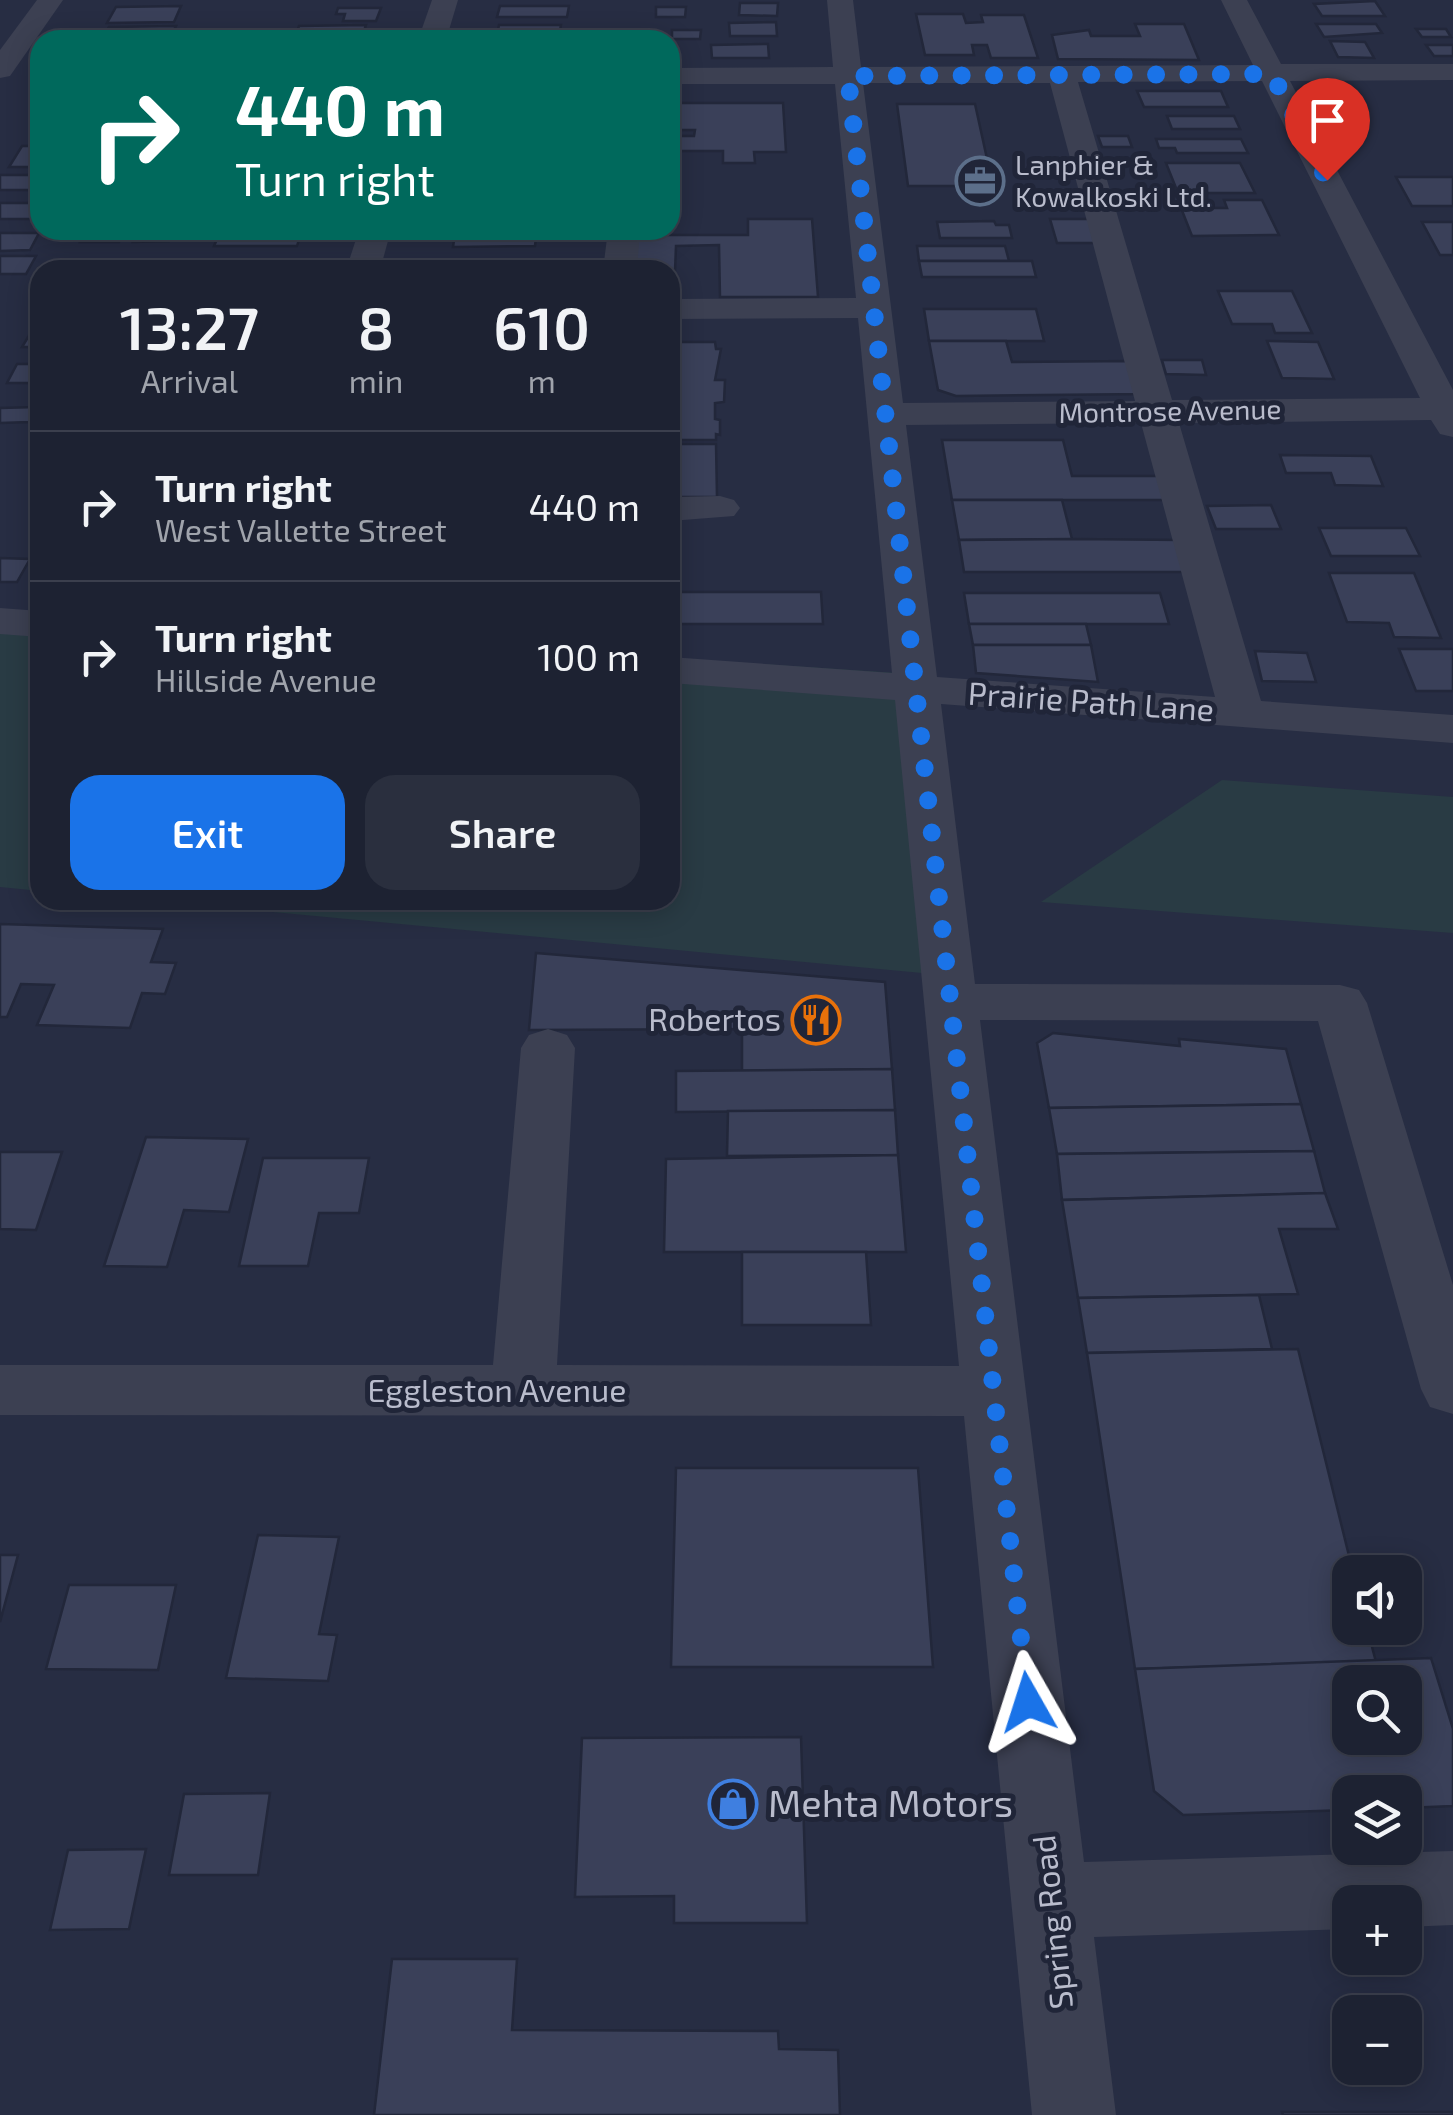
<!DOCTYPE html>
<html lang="en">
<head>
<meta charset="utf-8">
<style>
  body { margin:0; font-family:"Exo 2",sans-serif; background:#2a2f3e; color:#f1f3f6; height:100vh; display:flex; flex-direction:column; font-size:38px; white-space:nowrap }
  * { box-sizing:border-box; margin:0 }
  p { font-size:32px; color:#a0a4ac }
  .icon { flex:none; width:55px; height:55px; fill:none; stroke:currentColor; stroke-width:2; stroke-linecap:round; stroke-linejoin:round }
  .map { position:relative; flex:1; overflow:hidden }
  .drawer { position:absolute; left:30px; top:260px; width:650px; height:650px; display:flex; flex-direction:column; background:#1d2232; border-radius:30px; box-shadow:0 5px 25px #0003,0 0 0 2px #3b3f4d }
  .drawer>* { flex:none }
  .top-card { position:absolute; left:30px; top:30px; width:650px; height:210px; border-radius:30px; box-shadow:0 5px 25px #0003,0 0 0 2px #3b3f4d; background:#00695c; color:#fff; overflow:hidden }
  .buttons { position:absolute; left:1332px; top:1555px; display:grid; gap:20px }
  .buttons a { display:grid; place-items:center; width:90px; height:90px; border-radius:20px; background:#1d2232; box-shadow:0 5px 25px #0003,0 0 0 2px #3b3f4d; font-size:50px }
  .pin { position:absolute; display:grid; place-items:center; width:85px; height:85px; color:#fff; margin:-102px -42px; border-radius:50% 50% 50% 0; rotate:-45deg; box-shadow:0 0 10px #0007 }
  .pin .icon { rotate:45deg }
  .me { position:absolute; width:110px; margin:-55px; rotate:354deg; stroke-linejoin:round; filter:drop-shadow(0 0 8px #0008) }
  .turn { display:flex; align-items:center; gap:35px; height:210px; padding:0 40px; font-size:45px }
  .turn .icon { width:130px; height:130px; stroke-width:2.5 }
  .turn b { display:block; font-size:70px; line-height:85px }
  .eta { display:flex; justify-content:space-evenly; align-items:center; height:170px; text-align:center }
  .eta b { font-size:60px; font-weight:600; line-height:70px }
  .cta { display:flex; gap:20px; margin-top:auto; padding:20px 40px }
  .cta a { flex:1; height:115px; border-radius:30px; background:#1a73e8; color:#fff; font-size:40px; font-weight:600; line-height:115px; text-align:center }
  .cta a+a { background:#2a2f3e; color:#f1f3f6 }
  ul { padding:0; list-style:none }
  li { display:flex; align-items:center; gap:30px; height:150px; padding:0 40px; border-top:2px solid #3b3f4d }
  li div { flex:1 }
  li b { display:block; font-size:38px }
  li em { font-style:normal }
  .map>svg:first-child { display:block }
</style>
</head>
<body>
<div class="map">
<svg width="1453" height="2115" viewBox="0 0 1453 2115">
  <rect width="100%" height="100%" fill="#272d43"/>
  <g fill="#293b44">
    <path d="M0,611L40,614V891L0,887Z"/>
    <path d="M670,658L898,673L922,973L145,900H670Z"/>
    <path d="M1222,780L1453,797V933L1041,902Z"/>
  </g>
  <g fill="#3a4059" stroke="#22273a" stroke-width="2.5" fill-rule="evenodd">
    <path d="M1375,1L1385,16H1322L1314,4Z"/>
    <path d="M740,3H778L777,16L739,15Z"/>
    <path d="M181,6L174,22L107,23L116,7Z"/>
    <path d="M500,6H569L567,17H497Z"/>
    <path d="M656,7H686L685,17H656Z"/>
    <path d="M338,8H381L376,21H343L345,14H336Z"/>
    <path d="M916,14H963L966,23L983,22L981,15H1024L1038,58H991L987,45H972L974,55H925Z"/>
    <path d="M776,22L777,36H730L729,23Z"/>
    <path d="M1135,24H1184L1199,60L1058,59L1052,35L1089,30L1091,36H1140Z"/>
    <path d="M1316,24H1376L1382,33L1324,37Z"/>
    <path d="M366,25L361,40H294L299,26Z"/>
    <path d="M499,25H561L559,36L496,39Z"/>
    <path d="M176,26L169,40H101L109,27Z"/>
    <path d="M1416,29H1446L1451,37H1422Z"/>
    <path d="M605,30H634V40H604Z"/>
    <path d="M672,30H701L700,39H672Z"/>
    <path d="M1330,41L1365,42L1374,58L1338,57Z"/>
    <path d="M768,44L769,58H712L711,45Z"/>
    <path d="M1426,45H1453V56H1434Z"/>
    <path d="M1137,91H1221L1228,107H1144Z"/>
    <path d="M674,103H783L786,152H754L755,163H723V151H670V136H694L695,130H672L670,116H674Z"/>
    <path d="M897,104H975L993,186H908Z"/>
    <path d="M1167,116H1234L1240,129H1172Z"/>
    <path d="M1098,136H1128L1132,147H1102Z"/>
    <path d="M1156,139H1241L1248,153H1177L1175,148H1159Z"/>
    <path d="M22,146H40V167H9Z"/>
    <path d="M1166,163H1240L1255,193H1178Z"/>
    <rect x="0" y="175" width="40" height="15"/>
    <path d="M1396,177H1453V206H1412Z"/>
    <path d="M1224,200H1262L1279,235L1192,236L1181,208H1227Z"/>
    <rect x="0" y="203" width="40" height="16"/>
    <path d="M748,219H812L818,297H720L719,245L676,246L674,297H670V270H627L630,235H748Z"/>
    <path d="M1050,219H1090L1098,243H1057Z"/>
    <path d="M994,221L996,225H1009L1012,238H940L937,222Z"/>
    <path d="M1422,222H1453V255H1440Z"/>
    <path d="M86,230H124L119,242H80Z"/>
    <path d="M138,230H173L169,241L133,242Z"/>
    <path d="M221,230H302L297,246H214Z"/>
    <path d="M467,230H537L535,246L453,247L455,233Z"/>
    <path d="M0,233H39L30,250L0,251Z"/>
    <path d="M917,246H1005L1009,261H919Z"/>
    <path d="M0,256H36L26,274H0Z"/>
    <path d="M919,261H1032L1036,277H922Z"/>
    <path d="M289,262L286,270H202L205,263Z"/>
    <path d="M1218,291H1292L1312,333H1275L1272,324H1232Z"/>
    <path d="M924,309H1036L1044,341H929Z"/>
    <path d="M33,329H40V347H22Z"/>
    <path d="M929,341H1006L1012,362L1133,361L1145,394L956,396L938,390Z"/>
    <path d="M1267,341L1318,342L1334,379L1282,378Z"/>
    <path d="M670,342H715L716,349H721L715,380H725L724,402L715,403V419L720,420V435L716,434V440H670Z"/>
    <path d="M1162,360H1202L1206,375L1166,374Z"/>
    <path d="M17,364H40V383H7Z"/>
    <path d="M37,407L30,422L0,423V408Z"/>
    <path d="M942,440H1063L1072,476H1164L1172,500H952Z"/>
    <path d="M670,444H716L717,497H670Z"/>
    <path d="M1280,455L1371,456L1383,486L1335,485L1331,473H1286Z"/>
    <path d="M952,500H1062L1072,539L959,540Z"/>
    <path d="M1271,505L1281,529H1216L1207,506Z"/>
    <path d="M1319,528H1406L1420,556H1331Z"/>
    <path d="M1072,539L1183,540L1192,572H964L959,540Z"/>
    <path d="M0,558L30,559L17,582H0Z"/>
    <path d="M1329,573H1414L1441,638L1394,637L1389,623L1347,622Z"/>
    <path d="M670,592H821L823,624H670Z"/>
    <path d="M964,593H1160L1169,624H969Z"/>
    <path d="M969,624H1086L1091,645H973Z"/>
    <path d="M973,645H1091L1098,682L976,673Z"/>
    <path d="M1399,649H1453V691H1416Z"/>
    <path d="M1255,651L1307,653L1316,682L1262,681Z"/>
    <path d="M0,924L163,929L151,962L176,963L165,994L142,993L130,1028L37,1025L54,985L21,984L7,1017H0Z"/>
    <path d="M536,953L885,982L892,1069L742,1071V1029L529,1030Z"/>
    <path d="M1053,1033L1180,1046L1179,1039L1286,1049L1301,1104L1049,1108L1037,1043Z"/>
    <path d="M892,1069L895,1110L676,1112V1071Z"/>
    <path d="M1301,1104L1314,1151L1057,1154L1049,1108Z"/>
    <path d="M895,1110L898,1155L727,1156L728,1111Z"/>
    <path d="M146,1137L248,1139L229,1212L184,1210L167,1267L104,1266Z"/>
    <path d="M1314,1151L1325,1193L1062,1200L1057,1154Z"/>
    <path d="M0,1152H62L36,1230L0,1229Z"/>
    <path d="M898,1155L906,1252H664L666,1159Z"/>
    <path d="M263,1158H369L359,1213H319L308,1266H239Z"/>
    <path d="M1325,1193L1338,1229H1279L1298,1294L1078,1298L1062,1200Z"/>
    <path d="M742,1252H866L871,1325H742Z"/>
    <path d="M1259,1295L1272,1349L1087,1353L1078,1298Z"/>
    <path d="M1298,1349L1353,1572H1350V1628H1367L1376,1662L1135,1669L1087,1353Z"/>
    <path d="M676,1468H918L933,1667H671Z"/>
    <path d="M258,1535L339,1537L319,1634L337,1635L328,1681L226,1678Z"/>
    <path d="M0,1555H18L0,1622Z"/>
    <path d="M69,1585H176L158,1670L46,1669Z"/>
    <path d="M1431,1658L1453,1729V1806L1405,1808V1792H1350V1810L1183,1815L1154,1791L1135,1669ZM1350,1682H1405V1738H1350Z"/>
    <path d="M801,1737L807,1923H674V1896L575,1897L582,1738Z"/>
    <path d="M270,1793L258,1875H169L184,1794Z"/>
    <path d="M146,1849L129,1929L50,1930L68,1850Z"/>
    <path d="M392,1959H517L512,2030L778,2031L779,2049L838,2050L840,2115H374Z"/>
    <path d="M1282,2112H1453V2115H1283Z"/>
  </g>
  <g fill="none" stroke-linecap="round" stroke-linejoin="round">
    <g fill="#3c4052" fill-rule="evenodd">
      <path d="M37,0H63L10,76L0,78V50Z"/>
      <path d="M432,0H458L446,40H418Z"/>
      <path d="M827,0H853L861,67L1253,65L1221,0H1247L1281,64H1453V80L1290,81L1453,390V437L1440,434L1431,420L1179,423L1261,701L1453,715V743L941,704L975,984L1340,985L1359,990L1367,1003L1453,1285V1414L1430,1407L1421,1389L1318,1021L980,1020L1084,1862L1453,1851V1925L1405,1927V1902H1350V1929L1094,1937L1116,2115H1032L964,1416L0,1415V1365H493L521,1048L529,1035L548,1029L567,1035L575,1048L557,1365L959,1366L895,700L670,683V657L892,673L858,318L670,319V299L856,298L835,84H670V68L833,67ZM1262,81L1420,398L1172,400L1078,82ZM863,83H1050L1135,401L903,403ZM1141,423L1215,697L937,677L906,425Z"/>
      <path d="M359,230H391L380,270H346Z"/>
      <path d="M608,230H640L637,270H603Z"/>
      <path d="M720,496L734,500L740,508L734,516L670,521V497Z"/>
      <path d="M0,608L40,611V637L0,634Z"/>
    </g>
  </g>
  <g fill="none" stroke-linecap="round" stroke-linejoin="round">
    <path stroke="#1a73e8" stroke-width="18" stroke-dasharray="0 32.4" d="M1028,1702L848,76L1272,74L1327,180"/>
  </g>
  <defs>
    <g id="office-ring" transform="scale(2.5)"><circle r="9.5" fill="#202538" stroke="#5c6f8a" stroke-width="1.5"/><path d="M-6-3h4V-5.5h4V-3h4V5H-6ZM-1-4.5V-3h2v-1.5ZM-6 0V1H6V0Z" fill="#5c6f8a"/></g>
    <g id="restaurant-ring" transform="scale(2.5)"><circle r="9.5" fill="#202538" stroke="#e8710a" stroke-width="1.5"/><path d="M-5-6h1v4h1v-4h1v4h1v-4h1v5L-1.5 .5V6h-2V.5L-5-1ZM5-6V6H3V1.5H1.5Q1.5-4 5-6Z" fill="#e8710a"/></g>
    <g id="shop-ring" transform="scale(2.5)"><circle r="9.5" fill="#202538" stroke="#3f7fe0" stroke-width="1.5"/><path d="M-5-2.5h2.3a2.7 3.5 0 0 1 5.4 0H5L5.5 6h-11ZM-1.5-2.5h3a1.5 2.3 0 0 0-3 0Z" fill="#3f7fe0"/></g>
  </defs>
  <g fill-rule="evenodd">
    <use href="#office-ring" x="980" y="181"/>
    <use href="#restaurant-ring" x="816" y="1020"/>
    <use href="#shop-ring" x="733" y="1804"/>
  </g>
  <g text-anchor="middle" stroke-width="10" stroke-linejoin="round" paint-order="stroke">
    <g font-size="28" fill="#b9bccc" stroke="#202538" text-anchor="start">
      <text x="1015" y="175">Lanphier &amp;<tspan x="1015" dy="32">Kowalkoski Ltd.</tspan></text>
    </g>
    <g font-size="28" fill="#b9bccc" stroke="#202538">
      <text transform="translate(1170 411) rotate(-1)" y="10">Montrose Avenue</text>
    </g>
    <g font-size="32" fill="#b9bccc" stroke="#202538">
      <text transform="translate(1091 702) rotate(4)" y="11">Prairie Path Lane</text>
      <text x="497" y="1402">Eggleston Avenue</text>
      <text transform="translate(1053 1922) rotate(-96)" y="11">Spring Road</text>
    </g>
    <g font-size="32" fill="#b9bccc" stroke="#202538" text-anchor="end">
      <text x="781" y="1031">Robertos</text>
    </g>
    <g font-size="38" fill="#b9bccc" stroke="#202538" text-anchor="start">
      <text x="768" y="1817">Mehta Motors</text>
    </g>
  </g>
</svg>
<div class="buttons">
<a><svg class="icon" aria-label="sound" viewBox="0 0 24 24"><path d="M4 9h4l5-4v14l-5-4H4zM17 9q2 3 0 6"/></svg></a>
<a><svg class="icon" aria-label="search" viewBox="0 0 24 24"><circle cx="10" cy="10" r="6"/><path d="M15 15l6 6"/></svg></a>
<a><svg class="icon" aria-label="layers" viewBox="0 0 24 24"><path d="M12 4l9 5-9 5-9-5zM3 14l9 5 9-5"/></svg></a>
<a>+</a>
<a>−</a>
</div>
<div class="pin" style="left:1327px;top:180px;background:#d93025"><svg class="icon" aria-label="arrive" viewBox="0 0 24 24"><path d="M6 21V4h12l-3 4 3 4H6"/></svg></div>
<svg class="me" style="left:1028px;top:1702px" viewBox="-20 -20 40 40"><path d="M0-17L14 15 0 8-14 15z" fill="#1a73e8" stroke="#fff" stroke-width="4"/></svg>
<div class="top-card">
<div class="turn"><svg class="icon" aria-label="right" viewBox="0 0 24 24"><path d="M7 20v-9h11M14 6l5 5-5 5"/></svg><div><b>440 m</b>Turn right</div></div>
</div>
<section class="drawer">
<div class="eta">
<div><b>13:27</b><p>Arrival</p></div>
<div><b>8</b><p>min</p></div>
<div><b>610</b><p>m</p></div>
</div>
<ul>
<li><svg class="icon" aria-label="right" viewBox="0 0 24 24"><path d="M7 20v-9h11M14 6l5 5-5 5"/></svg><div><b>Turn right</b><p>West Vallette Street</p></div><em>440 m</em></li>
<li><svg class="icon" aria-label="right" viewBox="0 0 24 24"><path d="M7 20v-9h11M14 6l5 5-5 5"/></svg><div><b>Turn right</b><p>Hillside Avenue</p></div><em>100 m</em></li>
</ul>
<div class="cta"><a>Exit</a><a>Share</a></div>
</section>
</div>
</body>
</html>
